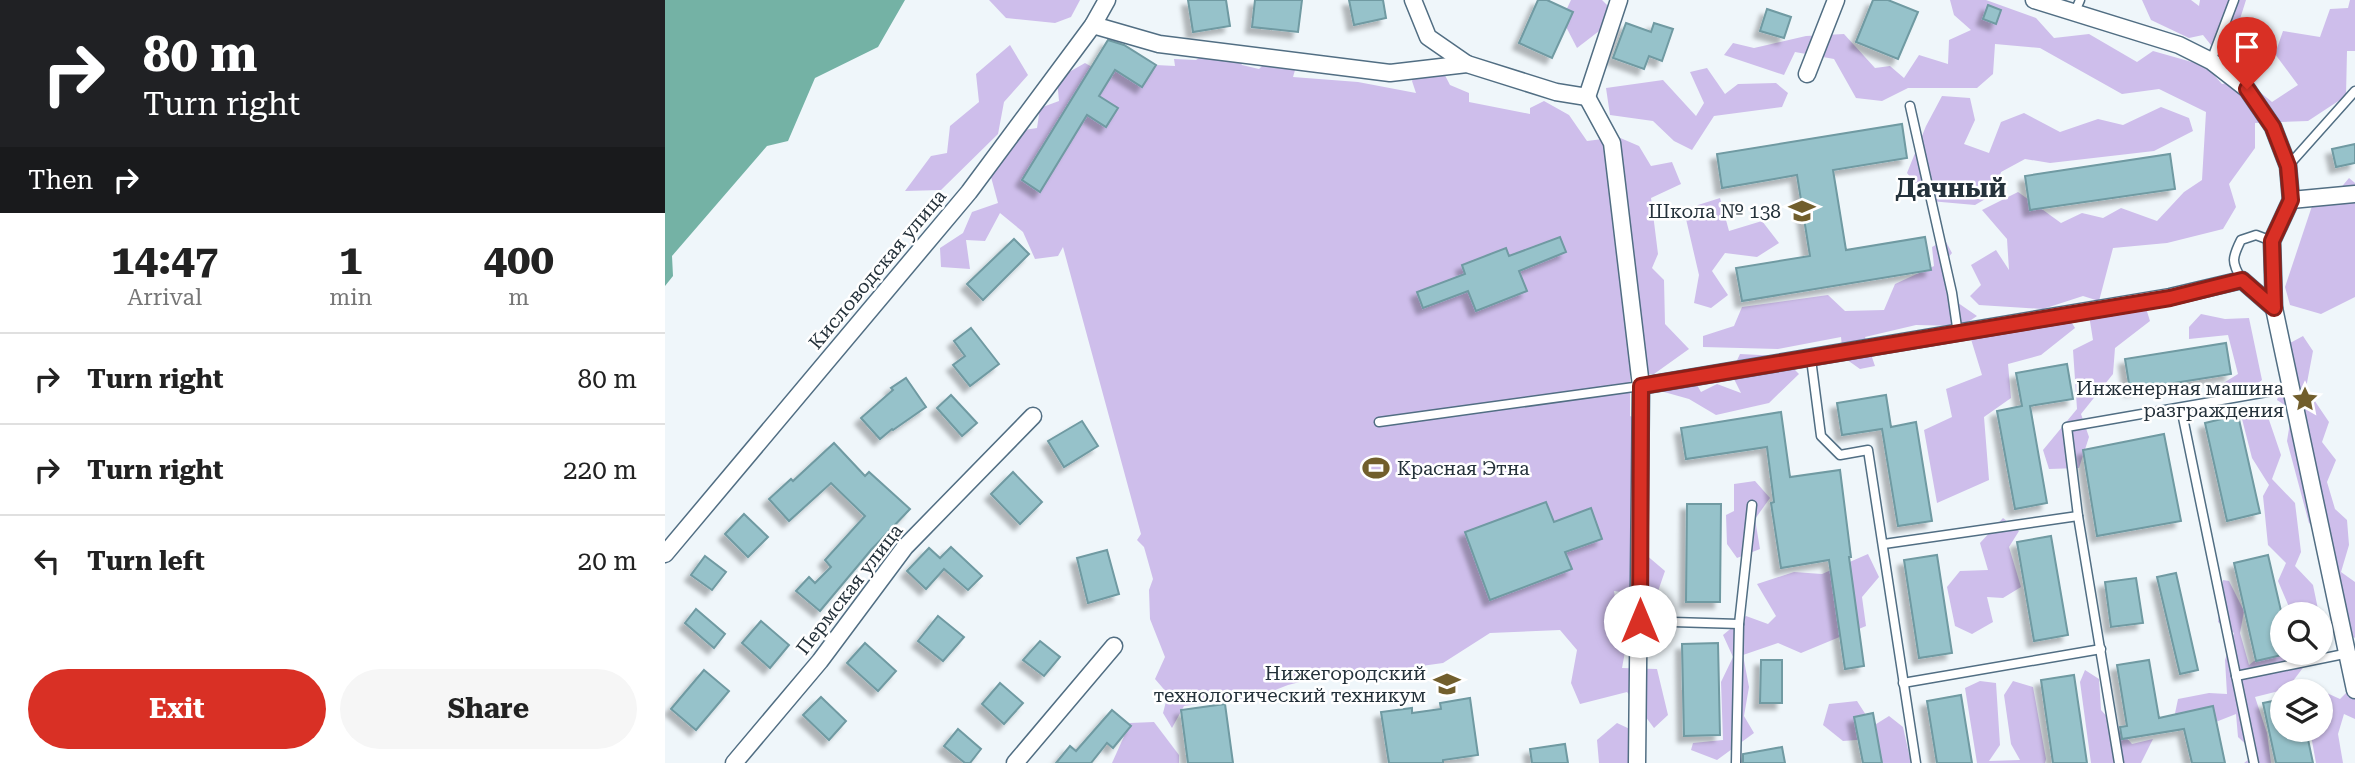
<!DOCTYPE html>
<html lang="en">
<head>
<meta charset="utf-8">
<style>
  body { margin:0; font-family:"Roboto Serif",serif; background:#f6f6f6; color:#222; height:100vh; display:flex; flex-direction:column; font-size:26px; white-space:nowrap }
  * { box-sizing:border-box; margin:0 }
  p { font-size:23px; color:#767676 }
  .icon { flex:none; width:38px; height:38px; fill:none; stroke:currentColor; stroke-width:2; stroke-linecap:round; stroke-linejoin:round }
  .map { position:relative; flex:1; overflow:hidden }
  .panel { display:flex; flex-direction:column; background:#fff; width:665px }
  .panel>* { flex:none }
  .top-card { background:#202124; color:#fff; overflow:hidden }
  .buttons { position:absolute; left:1605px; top:602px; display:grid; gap:14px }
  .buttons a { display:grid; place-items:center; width:63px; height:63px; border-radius:50%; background:#fff; box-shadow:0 2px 5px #0004; font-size:35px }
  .pin { position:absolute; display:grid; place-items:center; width:60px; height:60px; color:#fff; margin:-72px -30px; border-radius:50% 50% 50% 0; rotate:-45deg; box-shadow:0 0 7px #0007 }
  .pin .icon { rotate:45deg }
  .me { position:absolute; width:77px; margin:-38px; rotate:0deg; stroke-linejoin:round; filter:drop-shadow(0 0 5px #0008) }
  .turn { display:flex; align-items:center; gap:24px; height:147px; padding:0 28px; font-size:32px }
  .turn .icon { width:91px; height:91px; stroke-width:2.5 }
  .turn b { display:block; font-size:49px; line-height:60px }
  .then { display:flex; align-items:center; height:66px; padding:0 28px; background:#0003; gap:14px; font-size:26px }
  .eta { display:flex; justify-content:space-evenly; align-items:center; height:119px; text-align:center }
  .eta b { font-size:42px; font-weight:700; line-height:49px }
  .action { display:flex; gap:14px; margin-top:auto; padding:14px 28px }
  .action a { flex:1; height:80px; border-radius:42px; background:#d93025; color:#fff; font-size:28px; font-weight:700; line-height:80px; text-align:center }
  .action a+a { background:#f6f6f6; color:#222 }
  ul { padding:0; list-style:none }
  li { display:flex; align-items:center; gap:21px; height:91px; padding:0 28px; border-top:2px solid #e0e0e0 }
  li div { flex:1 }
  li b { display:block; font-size:26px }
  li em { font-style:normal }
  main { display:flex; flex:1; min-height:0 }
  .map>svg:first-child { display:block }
</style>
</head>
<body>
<main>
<section class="panel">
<div class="top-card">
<div class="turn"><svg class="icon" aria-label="right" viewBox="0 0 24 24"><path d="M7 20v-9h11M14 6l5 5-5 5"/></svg><div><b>80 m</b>Turn right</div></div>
<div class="then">Then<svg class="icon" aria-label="right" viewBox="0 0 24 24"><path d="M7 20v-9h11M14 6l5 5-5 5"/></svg></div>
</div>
<div class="eta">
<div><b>14:47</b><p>Arrival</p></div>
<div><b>1</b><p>min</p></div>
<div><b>400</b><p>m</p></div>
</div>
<ul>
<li><svg class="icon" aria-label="right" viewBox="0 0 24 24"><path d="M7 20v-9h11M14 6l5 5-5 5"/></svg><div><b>Turn right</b></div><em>80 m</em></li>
<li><svg class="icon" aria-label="right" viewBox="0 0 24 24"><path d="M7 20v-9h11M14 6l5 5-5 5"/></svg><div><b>Turn right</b></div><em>220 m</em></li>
<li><svg class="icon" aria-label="left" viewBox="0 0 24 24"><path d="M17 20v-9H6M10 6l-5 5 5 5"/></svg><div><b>Turn left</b></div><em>20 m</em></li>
</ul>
<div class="action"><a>Exit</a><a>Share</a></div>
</section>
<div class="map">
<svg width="1690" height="763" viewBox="0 0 1690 763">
  <defs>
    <filter id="shadow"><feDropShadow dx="-6" dy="6" stdDeviation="2" flood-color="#0004"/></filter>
  </defs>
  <rect width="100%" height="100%" fill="#eff6fa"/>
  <g fill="#cebeeb">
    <path d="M324,0H415L406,17L390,23L341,18Z"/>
    <path d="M906,0H937L943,6L938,28L912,48L897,19Z"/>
    <path d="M1285,0H1321L1371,18L1389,38L1424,34L1472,62L1488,51L1541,66L1557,84L1579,79L1607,102L1633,85L1610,54L1618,31L1655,37L1665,9L1683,8L1685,0H1690V51H1682L1681,96L1643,121L1590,123V148L1564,184L1571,207L1558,229L1502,243L1448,248L1434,301L1418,296L1378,309L1314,305L1305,296L1316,285L1306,265L1331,250L1344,270L1342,239L1317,210L1353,192L1396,223L1417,213L1438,218L1456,208L1492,221L1519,192L1537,180L1541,112L1494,89L1457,94L1375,48L1330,44L1328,74L1312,88H1243L1217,101L1191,98L1169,59L1130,52L1119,75L1059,55L1068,43L1089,48L1141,36L1179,34L1210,68L1225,66L1239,78L1254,55L1283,64L1284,40L1306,30L1289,15Z"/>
    <path d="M1477,0H1526L1534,6L1535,0H1581L1575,19L1566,27L1594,46L1585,67L1562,65L1538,35L1524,38L1486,20Z"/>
    <path d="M445,37L491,65L510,66L509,59L531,60L558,43L568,48L577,65L594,69L609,54H618L630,70L628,77L693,82L751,93L747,81L754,64L772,60L785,85L804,93V102L865,114V108L879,101L904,115L922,141L953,137L974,146L986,166L1007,162L1016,184L986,198L993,254L987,268L999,280L1000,324L1024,349L989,374L965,375V416L983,424L970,463L983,485L973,548L1000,571L991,597L949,591L954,620L990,630L987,648L962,641L957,668L992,669L1003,715L989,728L962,692L915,704L906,683L912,650L895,630L825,633L778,663L692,675L670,673L623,685L590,698L569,699L519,706L507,728L498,713L503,694L490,679L500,657L485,619L484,590L488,579L479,547L472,540L476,534L398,247L393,256L370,259L358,232L335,213L320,241L301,240L305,269L276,267L275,248L298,233L307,212L333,203L326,177L359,130L372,128L375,108L394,101L392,79L420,63L427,67Z"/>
    <path d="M345,45L363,75L339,102L333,134L276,190L240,191L266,156L282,153L285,126L314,102L311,74Z"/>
    <path d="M1042,68L1060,94L1073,84L1111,83L1123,93L1117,107L1049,116L1027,150L1009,141L988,121L945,115L941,88L998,80L1031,116L1039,103L1025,72Z"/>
    <path d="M1277,96L1305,98L1310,120L1299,144L1324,153L1336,122L1359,113L1395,132L1433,119L1458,125L1496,107L1524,118L1528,131L1489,151L1385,163L1360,159L1336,172L1329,194L1310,205L1265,201L1242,173L1261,126Z"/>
    <path d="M1684,178L1690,183V297L1656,314L1625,305L1620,287L1647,206L1664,202Z"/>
    <path d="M1055,198L1064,231L1097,221L1114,243L1092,257L1060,253L1047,271L1063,295L1046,308L1029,303L1034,275L1021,219L1033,205Z"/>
    <path d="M1280,240L1287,253L1277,265L1288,280L1283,296L1312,316L1297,326L1251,325L1200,337L1210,366L1195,369L1178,357L1176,337L1113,349L1038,347V336L1069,326L1077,307L1163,295L1180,311L1219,310L1230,284L1269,266L1267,247Z"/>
    <path d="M1480,305L1485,321L1450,348L1448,374L1416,414L1424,437L1414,468L1384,469L1378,450L1412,409L1408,350L1428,340L1424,315Z"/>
    <path d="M1536,314L1560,319L1584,318L1597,380L1585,389L1552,387L1573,374L1563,335L1524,339V327Z"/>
    <path d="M1404,318L1410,328L1376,355L1343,364L1346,398L1319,417L1324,480L1272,503L1259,430L1287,417L1281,389L1317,375L1305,336Z"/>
    <path d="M1638,336L1648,351L1641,388L1664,422L1657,442L1671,460L1662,482L1670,509L1682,520L1684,545L1676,572L1690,582V638L1674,628L1662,541L1644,523L1622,441L1627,410L1612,400L1619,378L1610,340L1627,342Z"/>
    <path d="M1075,354L1116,356L1134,374L1104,403L1051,415L1024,399L992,390L993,377L1023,369L1036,392L1052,384L1076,393L1066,373Z"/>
    <path d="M1584,407L1602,414L1616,455L1607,479L1630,503L1636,552L1630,566L1648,585L1654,614H1627L1613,581L1621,563L1603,545L1598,496L1604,485L1587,458L1577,419Z"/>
    <path d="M1090,481L1105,498L1090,519L1095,549L1072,558L1062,544L1061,515L1069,511V484Z"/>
    <path d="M1338,518L1354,531L1344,547L1356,587L1338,598L1322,597L1328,622L1307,634L1290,626L1282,587L1295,571L1323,570L1315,543Z"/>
    <path d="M1203,554L1214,577L1197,597L1201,626L1136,653L1113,643L1078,655L1084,687L1079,716L1089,733L1052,760L1026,750L1028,743L1058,740L1056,682L1068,657L1058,635L1081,616L1103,624L1111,616L1092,584L1129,572L1157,574Z"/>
    <path d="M1558,580L1564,581L1579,611L1575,633L1584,665L1609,645L1617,653H1649L1622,689L1590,697L1602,733L1606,763H1579L1591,754L1573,737L1571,714L1528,731L1508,723L1513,699L1544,693L1562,694L1560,660L1569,633L1553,622Z"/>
    <path d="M1420,670L1434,679L1436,710L1467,744L1488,739L1476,763H1426L1415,682Z"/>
    <path d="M1315,681L1331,683L1335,745L1324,761L1355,760L1346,744L1339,695L1348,681L1368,687L1381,759L1380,763H1312L1300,688Z"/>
    <path d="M1690,684V719L1679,714L1673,734L1678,763H1651L1645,730H1656V691H1652L1653,689L1675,699Z"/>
    <path d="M1192,701L1208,726L1224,716L1238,727L1246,763H1210L1205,739L1178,741L1158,725L1164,704Z"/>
    <path d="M489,722L514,755V763H447L465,723Z"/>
    <path d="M952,723L969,731V763H934L932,740Z"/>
  </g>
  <path fill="#74b2a5" d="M0,0H240L213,47L150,78L123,141L102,146L7,256L8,276L0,286Z"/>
  <g fill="#96c2ca" stroke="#6f9aa2" stroke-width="2" filter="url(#shadow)">
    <path d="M523,0H561L565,26L528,32Z"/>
    <path d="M590,0H637L633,32L587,27Z"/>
    <path d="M684,0H718L721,18L689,25Z"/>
    <path d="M873,0H882L908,12L887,58L854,43Z"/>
    <path d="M1208,0H1223L1253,12L1233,59L1191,42Z"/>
    <path d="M1323,5L1336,10L1331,24L1318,19Z"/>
    <path d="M1102,9L1126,17L1119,38L1095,31Z"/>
    <path d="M961,23L986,32L989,23L1008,29L997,61L984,56L979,69L948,58Z"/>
    <path d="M443,40L459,45L491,65L477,87L450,70L434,96L453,108L441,127L422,115L375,192L357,180Z"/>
    <path d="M1237,124L1242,158L1168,170L1181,250L1260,237L1266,270L1077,301L1071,268L1145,256L1132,175L1057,188L1052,154Z"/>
    <path d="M1690,144V163L1671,167L1667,149Z"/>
    <path d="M1505,154L1510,189L1365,210L1360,176Z"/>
    <path d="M895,237L901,252L854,271L862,291L811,311L803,291L758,308L752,292L800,274L797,265L841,248L844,256Z"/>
    <path d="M349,239L364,254L318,300L302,284Z"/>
    <path d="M306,328L334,364L305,386L288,365L300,356L289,341Z"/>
    <path d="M1561,343L1566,374L1465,390L1460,359Z"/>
    <path d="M1402,364L1408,399L1365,406L1382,503L1350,509L1332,411L1357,406L1351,373Z"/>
    <path d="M241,378L261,407L228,430L227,429L215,439L196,418L228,390L226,388Z"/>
    <path d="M286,395L312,423L297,436L272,408Z"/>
    <path d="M1221,395L1226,427L1251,422L1267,521L1233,526L1217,429L1177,435L1172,403Z"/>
    <path d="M1116,412L1125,477L1175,470L1186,557H1184L1199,666L1180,669L1164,560L1116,568L1106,503L1109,502L1102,447L1021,459L1016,428Z"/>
    <path d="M1573,415L1595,513L1562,521L1540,423Z"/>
    <path d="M417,421L433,446L399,467L383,441Z"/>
    <path d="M1499,434L1516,521L1432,536L1418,450Z"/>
    <path d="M169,443L200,476L204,472L245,509L206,550L155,611L131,591L144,577L150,583L166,567L160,560L200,516L166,483L124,521L104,499L126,479L128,481Z"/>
    <path d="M348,472L377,502L355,524L326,494Z"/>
    <path d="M881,502L889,522L926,508L937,539L900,552L907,569L825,600L800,532Z"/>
    <path d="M1022,504H1056L1055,602H1021Z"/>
    <path d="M79,514L103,537L83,557L60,534Z"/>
    <path d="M1386,536L1403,635L1369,641L1352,542Z"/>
    <path d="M286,547L317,576L303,590L279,569L261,589L242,571L264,548L275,558Z"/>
    <path d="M442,550L454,594L423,603L412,558Z"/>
    <path d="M1272,555L1287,653L1254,658L1239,560Z"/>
    <path d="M1603,555L1617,615V655L1591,661L1569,563Z"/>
    <path d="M40,556L61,572L47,590L26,575Z"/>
    <path d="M1511,573L1533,670L1515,674L1492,577Z"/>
    <path d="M1471,578L1478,623L1446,627L1440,582Z"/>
    <path d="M31,609L60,634L49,648L20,623Z"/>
    <path d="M273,616L299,637L278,661L253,641Z"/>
    <path d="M96,621L124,645L105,668L77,643Z"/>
    <path d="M375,641L395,657L379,676L358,660Z"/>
    <path d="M200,643L231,671L213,691L182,663Z"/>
    <path d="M1053,643L1055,735L1019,736L1017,644Z"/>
    <path d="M1096,660H1117V703H1095Z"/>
    <path d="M1484,660L1494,718L1548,706L1560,763H1527L1519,729L1457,739L1455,727L1462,726L1452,665Z"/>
    <path d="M39,670L64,691L31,730L6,709Z"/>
    <path d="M1409,675L1422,763H1388L1376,680Z"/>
    <path d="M335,683L358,703L339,724L317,704Z"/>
    <path d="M1296,695L1307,763H1272L1262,701Z"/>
    <path d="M156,697L181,721L164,740L138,715Z"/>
    <path d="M805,698L813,755L778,760V763H724L716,712L747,708V713L776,709L775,703Z"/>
    <path d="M1617,699V730H1641L1648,763H1611L1598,703Z"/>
    <path d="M560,704L568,763H523L516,710Z"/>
    <path d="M447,710L466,726L448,748L442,743L426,763H391L405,746L411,751Z"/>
    <path d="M1208,713L1217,763H1198L1189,717Z"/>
    <path d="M293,729L316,749L305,763H300L279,746Z"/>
    <path d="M900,744L903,763H867L865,749Z"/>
    <path d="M1117,747L1120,763H1078V754Z"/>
  </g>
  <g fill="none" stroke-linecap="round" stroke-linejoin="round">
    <g stroke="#516e83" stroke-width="11">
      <g id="service">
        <path d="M1409,14L1415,0"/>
        <path d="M1546,61L1569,0"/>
        <path d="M1245,106L1287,293L1293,334"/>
        <path d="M1623,166L1690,91"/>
        <path d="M1577,280C1566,262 1567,258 1576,240L1591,235L1607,241"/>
        <path d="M1146,359L1156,436L1175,455L1203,450L1251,763"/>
        <path d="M1516,408L1589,763"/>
        <path d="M714,422L976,386"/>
        <path d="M1219,544L1413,516"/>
        <path d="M975,621L1074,624"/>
        <path d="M1571,676L1684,653"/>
        <path d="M1238,683L1436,649"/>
        <path d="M1071,763L1074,624L1087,505"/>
        <path d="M1454,763L1413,516L1402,427L1626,388"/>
      </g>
    </g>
    <g stroke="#516e83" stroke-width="19">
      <g id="minor">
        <path d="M748,0L763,37L802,64"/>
        <path d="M1369,0L1514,45L1546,61L1582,89L1608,127L1623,166L1626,200L1607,241L1609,308L1690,690"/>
        <path d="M428,25L494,44L725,73L802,64L891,92L922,97"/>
        <path d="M1142,74L1171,0"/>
        <path d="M922,97L947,143L976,386L972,763"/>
        <path d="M922,97L954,0"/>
        <path d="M1626,200L1690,194"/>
        <path d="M976,386L1505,297L1577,280L1609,308"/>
        <path d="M0,554L304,192L428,25L442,0"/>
        <path d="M69,763L155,661L240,547L368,416"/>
        <path d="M350,763L449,646"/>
      </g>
    </g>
    <use href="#service" stroke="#fff" stroke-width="8"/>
    <use href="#minor" stroke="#fff" stroke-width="16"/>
  </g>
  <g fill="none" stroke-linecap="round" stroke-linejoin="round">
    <g stroke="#8d1f18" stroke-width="18">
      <path id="route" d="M975,621L976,386L1505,298L1577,280L1609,308L1607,241L1626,200L1623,166L1608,127L1582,89"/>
    </g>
    <use href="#route" stroke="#d93025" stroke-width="12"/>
  </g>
  <defs>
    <g id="school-bare" transform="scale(2.1)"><path d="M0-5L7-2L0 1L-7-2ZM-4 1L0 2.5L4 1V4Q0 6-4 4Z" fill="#715e2c" stroke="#fff" stroke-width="2.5" paint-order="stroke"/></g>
    <g id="sight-bare" transform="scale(2.1)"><path d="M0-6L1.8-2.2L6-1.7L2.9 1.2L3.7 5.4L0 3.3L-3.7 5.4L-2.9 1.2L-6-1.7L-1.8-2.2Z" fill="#715e2c" stroke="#fff" stroke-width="2.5" paint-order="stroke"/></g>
    <g id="stadium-bare" transform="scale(2.1)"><path d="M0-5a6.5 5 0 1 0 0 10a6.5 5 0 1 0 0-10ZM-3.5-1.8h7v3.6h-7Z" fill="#715e2c" stroke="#fff" stroke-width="2.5" paint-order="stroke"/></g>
    <g id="university-bare" transform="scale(2.1)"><path d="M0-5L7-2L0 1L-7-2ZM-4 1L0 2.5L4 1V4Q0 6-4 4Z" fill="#715e2c" stroke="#fff" stroke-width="2.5" paint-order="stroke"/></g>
  </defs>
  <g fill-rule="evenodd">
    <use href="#school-bare" x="1137" y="211"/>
    <use href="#sight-bare" x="1640" y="399"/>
    <use href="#stadium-bare" x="711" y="468"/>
    <use href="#university-bare" x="782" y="684"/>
  </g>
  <g text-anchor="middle" stroke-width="5" stroke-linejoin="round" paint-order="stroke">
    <g font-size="19" fill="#25323b" stroke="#fff" text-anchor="end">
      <text x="1116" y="218">Школа № 138</text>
      <text x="1619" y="395">Инженерная машина<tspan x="1619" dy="22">разграждения</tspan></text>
      <text x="732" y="475" text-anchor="start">Красная Этна</text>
      <text x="761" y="680">Нижегородский<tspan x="761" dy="22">технологический техникум</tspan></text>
    </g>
    <g font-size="19" fill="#25323b" stroke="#fff">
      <text transform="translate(212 269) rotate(-50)" y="7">Кисловодская улица</text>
      <text transform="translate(184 589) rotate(-52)" y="7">Пермская улица</text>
    </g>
    <g font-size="26" font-weight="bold" fill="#25323b" stroke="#fff">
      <text x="1286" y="197">Дачный</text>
    </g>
  </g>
</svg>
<div class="buttons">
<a><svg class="icon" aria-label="search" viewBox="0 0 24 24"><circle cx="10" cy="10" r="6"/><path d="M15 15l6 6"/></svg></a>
<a><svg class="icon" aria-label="layers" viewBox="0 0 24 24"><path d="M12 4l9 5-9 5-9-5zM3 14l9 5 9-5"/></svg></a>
</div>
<div class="pin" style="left:1582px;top:89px;background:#d93025"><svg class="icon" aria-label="arrive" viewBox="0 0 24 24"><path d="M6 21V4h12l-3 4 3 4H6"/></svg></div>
<svg class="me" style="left:975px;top:621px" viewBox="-20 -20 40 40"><circle r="19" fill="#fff"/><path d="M0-13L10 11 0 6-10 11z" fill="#d93025"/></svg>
</div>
</main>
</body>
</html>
